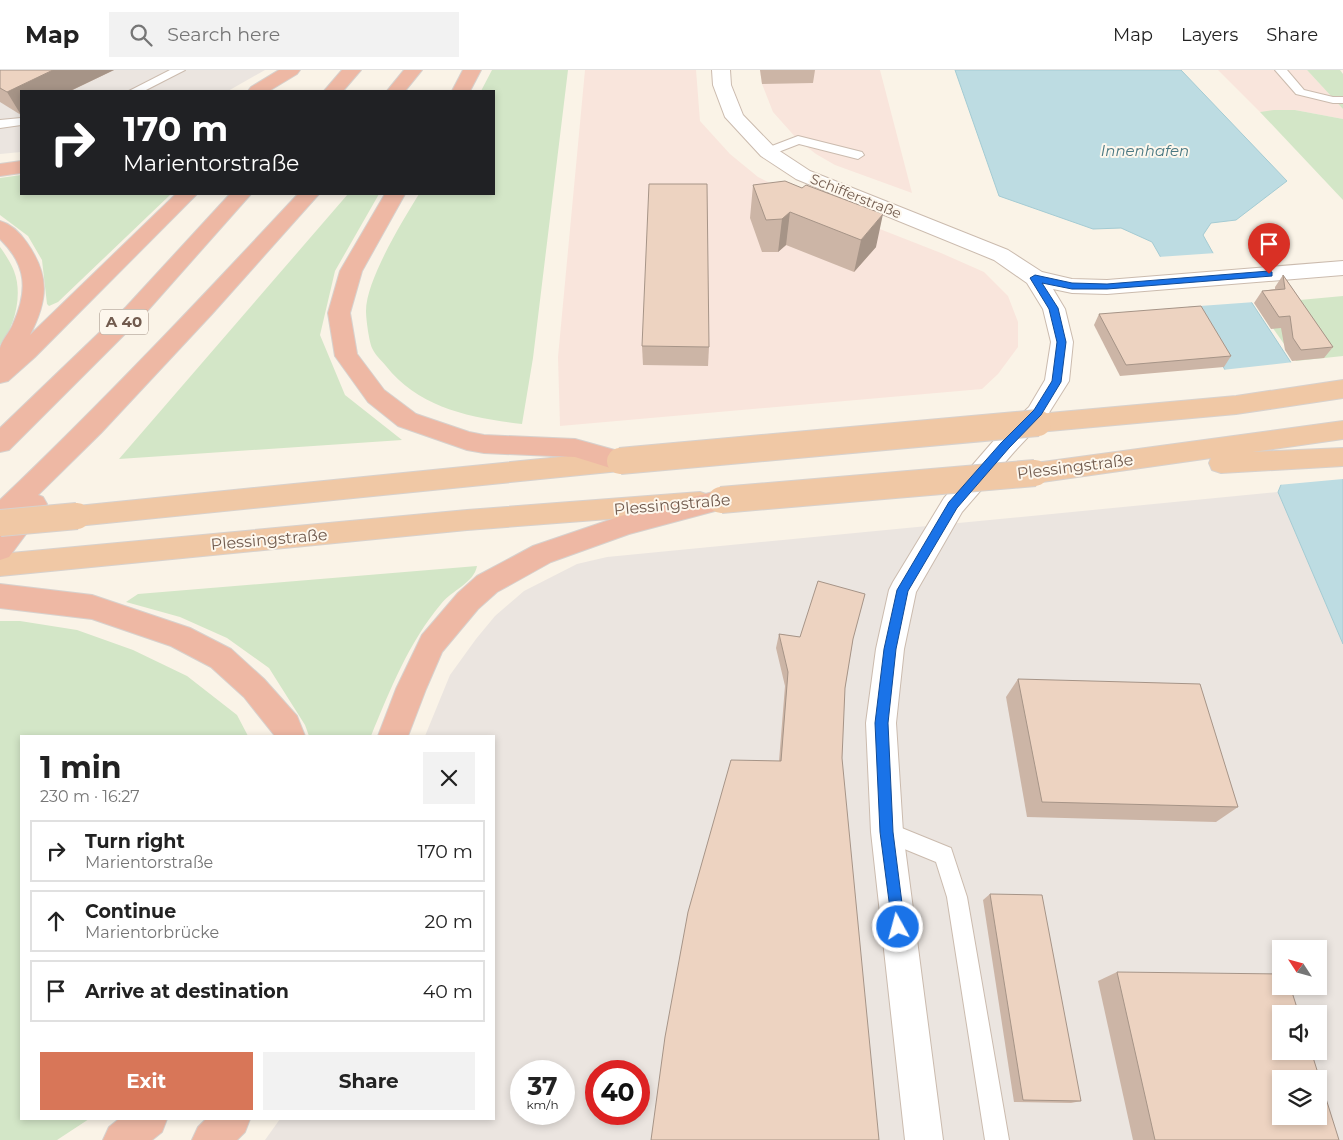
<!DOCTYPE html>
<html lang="en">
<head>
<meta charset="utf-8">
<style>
  body { margin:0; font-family:Montserrat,sans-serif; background:#f2f2f2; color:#222; height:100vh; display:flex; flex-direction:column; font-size:19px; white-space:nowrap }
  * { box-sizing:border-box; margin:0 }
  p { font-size:16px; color:#767676 }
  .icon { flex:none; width:28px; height:28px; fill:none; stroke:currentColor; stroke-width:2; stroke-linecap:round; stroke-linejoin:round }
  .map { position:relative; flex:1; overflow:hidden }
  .side { position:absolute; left:20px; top:665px; width:475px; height:385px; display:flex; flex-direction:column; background:#fff; border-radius:0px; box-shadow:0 2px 8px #0003 }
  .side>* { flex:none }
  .top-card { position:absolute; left:20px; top:20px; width:475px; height:105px; border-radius:0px; box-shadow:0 2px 8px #0003; background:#202124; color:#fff; overflow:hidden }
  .needle { width:32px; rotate:306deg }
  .controls { position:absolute; left:1272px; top:870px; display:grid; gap:10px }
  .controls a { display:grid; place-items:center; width:55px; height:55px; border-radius:0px; background:#fff; box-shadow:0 2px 8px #0003; font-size:25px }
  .speed { position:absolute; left:510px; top:990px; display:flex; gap:10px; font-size:25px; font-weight:700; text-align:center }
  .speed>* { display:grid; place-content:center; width:65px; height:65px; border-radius:50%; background:#fff; box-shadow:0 2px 8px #0003; line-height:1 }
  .speed small { font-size:12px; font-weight:400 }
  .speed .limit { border:8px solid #d22; background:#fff; color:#111 }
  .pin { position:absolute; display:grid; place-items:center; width:42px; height:42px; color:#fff; margin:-51px -21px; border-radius:50% 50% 50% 0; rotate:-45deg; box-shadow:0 0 5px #0007 }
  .pin .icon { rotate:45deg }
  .me { position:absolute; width:55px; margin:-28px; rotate:353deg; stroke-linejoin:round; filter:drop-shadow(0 0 4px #0008) }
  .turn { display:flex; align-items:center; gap:18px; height:105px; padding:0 20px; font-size:22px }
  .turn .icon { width:65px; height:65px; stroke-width:2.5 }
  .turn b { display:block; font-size:35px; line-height:42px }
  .round { display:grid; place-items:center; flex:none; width:52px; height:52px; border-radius:0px; background:#f2f2f2 }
  .head { display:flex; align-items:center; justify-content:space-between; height:85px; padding:0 20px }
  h1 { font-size:30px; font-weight:700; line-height:38px }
  .button { display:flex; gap:10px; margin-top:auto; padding:10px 20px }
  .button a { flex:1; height:58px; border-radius:0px; background:#d87658; color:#fff; font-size:20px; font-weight:700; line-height:58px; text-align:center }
  .button a+a { background:#f2f2f2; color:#222 }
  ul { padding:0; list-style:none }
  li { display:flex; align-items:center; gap:15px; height:62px; margin:0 10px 8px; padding:0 10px; border:2px solid #e0e0e0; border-radius:0px }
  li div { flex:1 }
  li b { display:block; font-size:19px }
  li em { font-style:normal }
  header { display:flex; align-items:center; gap:30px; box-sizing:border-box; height:70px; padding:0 25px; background:#fff; border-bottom:1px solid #e0e0e0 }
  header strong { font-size:24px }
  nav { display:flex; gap:28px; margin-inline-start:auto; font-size:18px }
  .search { width:350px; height:45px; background:#f2f2f2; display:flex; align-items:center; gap:12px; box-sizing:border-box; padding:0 18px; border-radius:0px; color:#767676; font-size:19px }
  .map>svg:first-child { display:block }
</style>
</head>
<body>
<header>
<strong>Map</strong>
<div class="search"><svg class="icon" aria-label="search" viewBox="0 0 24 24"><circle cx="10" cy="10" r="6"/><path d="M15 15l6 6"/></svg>Search here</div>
<nav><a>Map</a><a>Layers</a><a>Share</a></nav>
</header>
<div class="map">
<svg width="1343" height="1070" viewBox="0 0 1343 1070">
  <rect width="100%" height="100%" fill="#faf3e7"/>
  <g fill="#f9e5dc">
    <path d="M585,0H696L700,51L730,84L758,107L798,127L941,183L984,202L1008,226L1018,252V277L998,304L982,319L560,356L558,287Z"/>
    <path d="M760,0H880L912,123L835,95L816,84L798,70L773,42L762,14Z"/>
    <path d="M1218,0H1307L1343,39V49L1295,40L1260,42Z"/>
  </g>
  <g fill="#ebe5e0" fill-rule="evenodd">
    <path d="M0,0H265L228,21H21V82L0,84Z"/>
    <path d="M1278,422L1343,574V1070H265L280,1049H494V666H425L450,605L476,569L495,546L524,521L577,494L607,487ZM1281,879H1319V916H1281ZM1281,944H1319V981H1281ZM521,1001H564V1044H521ZM596,1001H639V1044H596ZM1281,1009H1319V1046H1281Z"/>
  </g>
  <g fill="#d3e6c7">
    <path d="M492,0H568L533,288L522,354C471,348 419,338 386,296C382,291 375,285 372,278C369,271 366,249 366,241C366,210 403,150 419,124H494V21H481Z"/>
    <path d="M1307,0H1340L1343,4V39Z"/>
    <path d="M1274,40H1295L1343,49V130L1260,42Z"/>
    <path d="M21,105V124H171L58,232L49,236L47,234L42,190L28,166L0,145V108Z"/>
    <path d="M348,124H379L335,201L320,265L345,325L402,370L119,389Z"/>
    <path d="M0,177C5,184 11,193 14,201C23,224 15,257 0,275Z"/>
    <path d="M1343,226V286L1296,291L1256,234Z"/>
    <path d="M477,496C474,513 452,520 441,534C409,572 390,620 371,666H309L305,655L269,598L227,568L180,547L126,532L138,524Z"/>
    <path d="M0,551H20L77,560L133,580L187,606L237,645L248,666H21V1049H89L57,1070H0Z"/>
  </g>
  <path fill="#bddce2" stroke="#a4cbd3" d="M955,0H1181L1287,111L1236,150L1211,153L1203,165L1213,183L1252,233L1290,291L1343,388V574L1278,422L1285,405L1152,172L1121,158L1093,159L999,126Z"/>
  <g fill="#faf3e7">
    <path d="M1216,183L1255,232L1186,237L1158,187Z"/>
    <path d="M1294,292L1343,382V409L1278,415L1282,405L1222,300Z"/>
  </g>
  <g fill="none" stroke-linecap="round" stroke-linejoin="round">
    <g stroke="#cbbbae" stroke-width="2">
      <g id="service">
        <path d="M170,0H185L144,21H129Z"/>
        <path d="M1275,0H1287L1304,20L1333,27H1343V33H1333L1296,24Z"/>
        <path d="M21,48V55L0,58V50Z"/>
        <path d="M798,66L862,82L864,85L858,89L799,74L768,86L762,82L764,79Z"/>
        <path d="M887,752L951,778L967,827L1009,1070H985L947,827L936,792L880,769L877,762L880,755Z"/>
      </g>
    </g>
    <g stroke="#cbbbae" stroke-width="2">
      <path id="tertiary" d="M712,0H730L731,15L743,45L775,78L810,101L1008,180L1042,202L1072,209L1107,210L1343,191V205L1107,224L1072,223L1053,219L1065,239L1073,272L1069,311L1045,349L1014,382L962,442L916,522L904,579L896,653L903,762L943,1070H905L871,762L866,653L876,579L889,520L893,512L944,428L996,368L1029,337L1045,310L1051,272L1043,239L1027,213L994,190L796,109L761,86L725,47L713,15Z"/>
    </g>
    <g stroke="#d7d1cd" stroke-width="2">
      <g id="trunk">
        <path d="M1343,310V328L1236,344L1038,362L1029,359L1026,353L1029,347L1038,344L1236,326Z"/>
        <path d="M1343,351V369L1252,382L1343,378V396L1221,403L1212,400L1209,393L1211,388L1035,413L1026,410L1022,403L1026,396L1035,393Z"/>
        <path d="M620,381L629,384L632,391L629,398L620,401L77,456L68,453L64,446L68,439L77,436Z"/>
        <path d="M700,422L709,425L713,432L709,439L700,442L467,460L0,506V484L467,440Z"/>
      </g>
    </g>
    <g stroke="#d7d1cd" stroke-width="2">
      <g id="motorway">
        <path d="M279,0H300L297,4L269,21H248L251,17Z"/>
        <path d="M342,0H361L343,21H324Z"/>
        <path d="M404,0H422L405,21H387Z"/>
        <path d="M463,0H481L470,21H452Z"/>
        <path d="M21,91V103L0,106V94Z"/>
        <path d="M176,124H197L35,287L8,311L0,313C0,302 0,289 0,278C2,270 10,262 13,254C28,221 27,195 0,169V151C11,154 21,164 27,173C50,206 48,230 30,265Z"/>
        <path d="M230,124H251L142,247L9,380L0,382V358L126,237Z"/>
        <path d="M298,124H319L212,244L101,363L38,425L43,427L47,434L43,441L9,487L0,490V459L3,455L0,456V430C103,332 201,228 298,124Z"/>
        <path d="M385,124H405L362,201L350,243L357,284L384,320L416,344L469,362L484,365L575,369L629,384L632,391L629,398L620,401L575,387L484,383L467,380L398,356L368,332L335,286L328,243L340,201Z"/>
        <path d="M721,420L730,423L734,430L730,437L629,464L551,492L497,522L478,539L442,582L426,619L408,666H378L396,619L422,565L458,523L477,506L533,476L627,444Z"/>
        <path d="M0,514L92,525L190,558L231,579L264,609L297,646L305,666H275L244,627L211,597L171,576L92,549L0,538Z"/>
        <path d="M119,1049H167L162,1062L152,1070H103L109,1057Z"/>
        <path d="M206,1049H250L245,1062L237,1070H192L198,1057Z"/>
      </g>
    </g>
    <use href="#service" fill="#fff" fill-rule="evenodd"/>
    <use href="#tertiary" fill="#fff" fill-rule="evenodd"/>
    <use href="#trunk" fill="#f0c8a5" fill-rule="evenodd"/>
    <use href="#motorway" fill="#eeb8a4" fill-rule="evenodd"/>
    <g stroke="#d7d1cd" stroke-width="28" stroke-linecap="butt">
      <g id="trunk-bridge">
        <path d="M620,391L1038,353"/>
        <path d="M721,430L1035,403"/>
        <path d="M0,453L77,446"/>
      </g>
    </g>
    <use href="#trunk-bridge" stroke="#f0c8a5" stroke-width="26"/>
  </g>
  <g fill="#ccb5a6">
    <path d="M0,0H114L21,45L0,32Z"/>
    <path d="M760,0H815L813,13L762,14Z"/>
    <path d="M753,115L876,177L854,202L786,175L778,182H762L750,148Z"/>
    <path d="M1283,205L1333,277L1324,288L1292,291L1285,280L1281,258L1271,259L1254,233L1262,221L1275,219V217Z"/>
    <path d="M1099,244L1231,286L1224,297L1120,306L1094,255Z"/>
    <path d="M642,276L709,277L708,296L643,295Z"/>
    <path d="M779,564L800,567L853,569L845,618L688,842L779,691L785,616L776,578Z"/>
    <path d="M1018,609L1238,737L1216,752L1027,747L1006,627Z"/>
    <path d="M990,824L1081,1031L1071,1033L1014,1032L983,830Z"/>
    <path d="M1117,902L1339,1070H1133L1098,911Z"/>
  </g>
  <g fill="#a69487">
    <path d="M53,0H114L70,21H21V45L7,22Z"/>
    <path d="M790,142L786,175L778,182L782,149Z"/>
    <path d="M883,144L876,177L854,202L861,170Z"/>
  </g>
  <g fill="#edd3c1" stroke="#a69487" fill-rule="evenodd">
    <path d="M0,0H53L7,22L0,18Z"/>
    <path d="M785,111L802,118L806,115L883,144L861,170L790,142L782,149L766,150L753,115Z"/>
    <path d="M649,114H707L709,277L642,276Z"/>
    <path d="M1283,205L1333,277L1301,280L1293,268L1290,246L1279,247L1262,221L1285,219Z"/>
    <path d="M1201,236L1231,286L1126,295L1099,244Z"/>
    <path d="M818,511L865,524L853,569L845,618L842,688L879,1070H651L665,967L688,842L731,690L781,691L788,602L779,564L800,567Z"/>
    <path d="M1018,609L1200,614L1238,737L1042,732Z"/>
    <path d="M990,824L1042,825L1081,1031L1023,1030Z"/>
    <path d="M1117,902L1281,904V916H1290L1299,944H1281V981H1311L1339,1070H1155ZM1281,1009H1319V1046H1281Z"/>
  </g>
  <path fill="#1a73e8" stroke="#114b97" d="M1269,201L1272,202V206L1107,219H1072L1042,213L1058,238L1066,272L1061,312L1041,345L1009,378L957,438L908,521L896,579L888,653L893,762L905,857L903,862L898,864L893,862L880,762L875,653L884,579L897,520L949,432L1001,373L1034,340L1052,311L1057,272L1049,239L1030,208L1035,205L1072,213L1107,214Z"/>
  <g text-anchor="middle" stroke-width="4" stroke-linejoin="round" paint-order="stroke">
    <g font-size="14" fill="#715b4e" stroke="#fdf7ed">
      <text transform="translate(856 126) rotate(22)" y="5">Schifferstraße</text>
    </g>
    <g font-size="15" font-style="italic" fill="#4a7882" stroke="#fdf7ed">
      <text x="1145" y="86">Innenhafen</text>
    </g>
    <rect fill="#fdf7ed" stroke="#9b8a7e" stroke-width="1" x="100" y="239.5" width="48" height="25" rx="4"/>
    <g font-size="15" font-weight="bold" fill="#715b4e">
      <text x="124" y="257">A 40</text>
    </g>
    <g font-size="16" fill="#715b4e" stroke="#fdf7ed">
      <text transform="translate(1075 396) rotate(-7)" y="6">Plessingstraße</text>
      <text transform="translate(672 434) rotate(-5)" y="6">Plessingstraße</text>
      <text transform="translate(269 469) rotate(-5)" y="6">Plessingstraße</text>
    </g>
  </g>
</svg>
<div class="controls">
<a><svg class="needle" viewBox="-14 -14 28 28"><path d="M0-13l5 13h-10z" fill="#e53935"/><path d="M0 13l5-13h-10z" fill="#767676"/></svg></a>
<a><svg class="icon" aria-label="sound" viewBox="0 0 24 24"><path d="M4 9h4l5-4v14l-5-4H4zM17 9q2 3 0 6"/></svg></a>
<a><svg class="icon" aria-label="layers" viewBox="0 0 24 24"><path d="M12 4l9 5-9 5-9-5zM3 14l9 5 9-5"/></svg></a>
</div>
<div class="speed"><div>37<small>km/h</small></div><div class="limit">40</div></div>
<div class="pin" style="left:1269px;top:204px;background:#d93025"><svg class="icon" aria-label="arrive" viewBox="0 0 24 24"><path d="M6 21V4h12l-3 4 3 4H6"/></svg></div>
<svg class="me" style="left:898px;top:857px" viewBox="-20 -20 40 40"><circle r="17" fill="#1a73e8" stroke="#fff" stroke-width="3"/><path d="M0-11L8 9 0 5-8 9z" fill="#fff"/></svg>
<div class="top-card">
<div class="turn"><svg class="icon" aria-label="right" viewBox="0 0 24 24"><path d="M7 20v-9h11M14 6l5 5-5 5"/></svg><div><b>170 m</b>Marientorstraße</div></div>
</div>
<section class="side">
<div class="head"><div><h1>1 min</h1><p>230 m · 16:27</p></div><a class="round"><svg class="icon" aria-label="close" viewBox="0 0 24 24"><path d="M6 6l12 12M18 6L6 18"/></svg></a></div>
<ul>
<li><svg class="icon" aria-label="right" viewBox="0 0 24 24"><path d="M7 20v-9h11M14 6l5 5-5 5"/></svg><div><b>Turn right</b><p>Marientorstraße</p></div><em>170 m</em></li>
<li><svg class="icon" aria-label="ahead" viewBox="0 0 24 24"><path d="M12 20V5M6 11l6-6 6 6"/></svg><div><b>Continue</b><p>Marientorbrücke</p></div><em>20 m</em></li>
<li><svg class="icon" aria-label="arrive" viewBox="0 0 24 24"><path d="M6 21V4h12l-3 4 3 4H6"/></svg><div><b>Arrive at destination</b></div><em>40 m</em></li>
</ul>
<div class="button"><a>Exit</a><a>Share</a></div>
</section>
</div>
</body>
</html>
